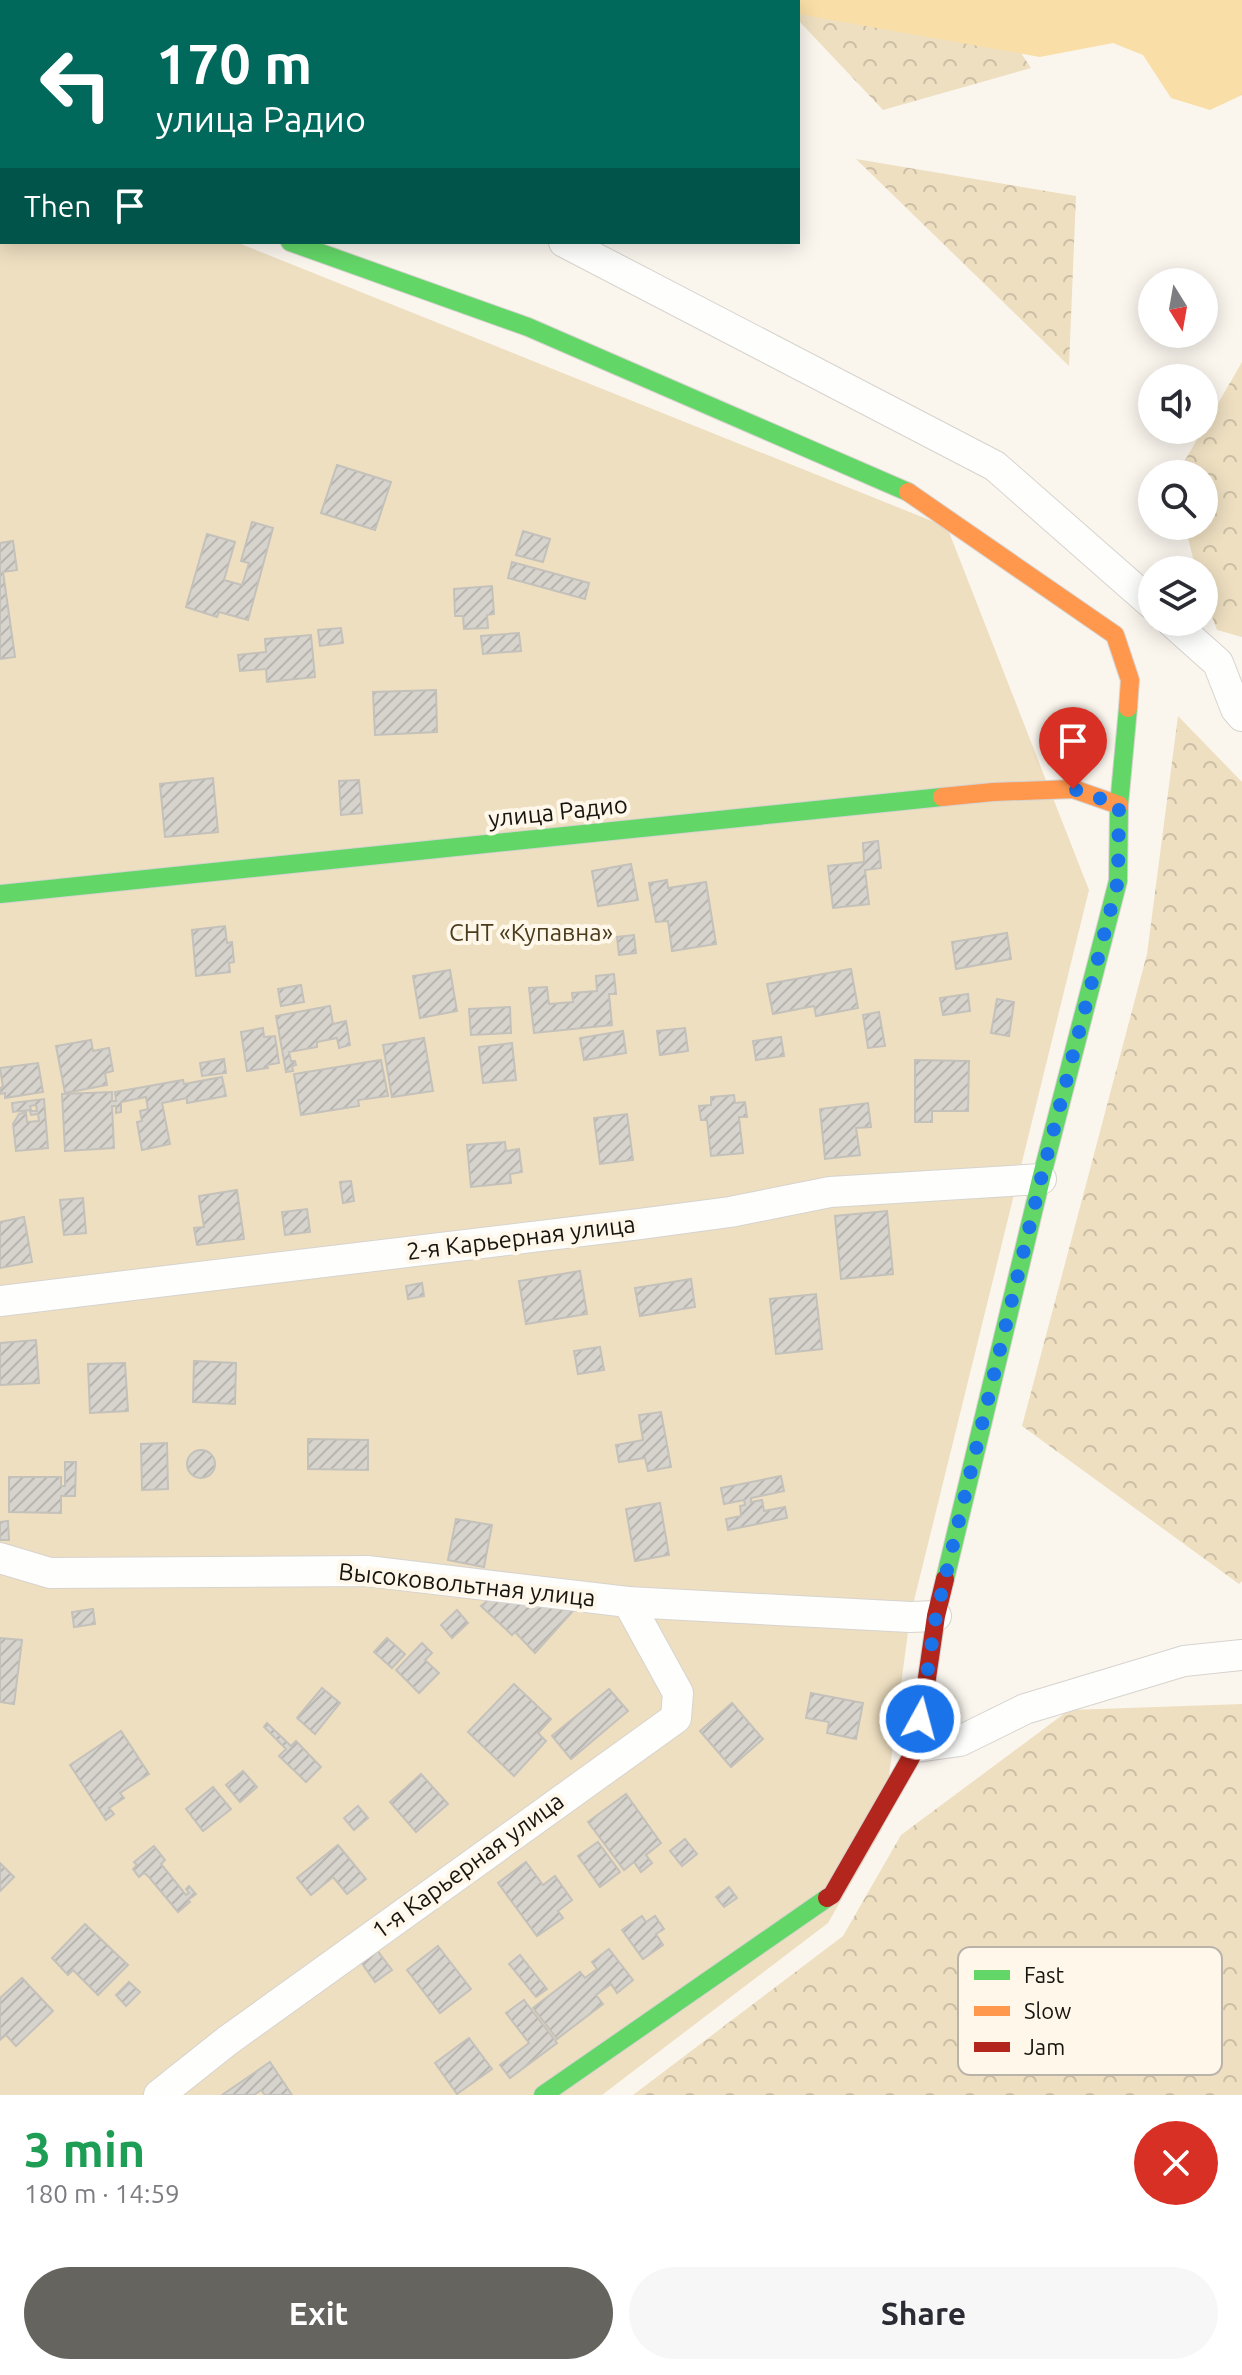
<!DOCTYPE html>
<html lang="en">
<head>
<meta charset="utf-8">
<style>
  body { margin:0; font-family:Ubuntu,sans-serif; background:#f7f7f7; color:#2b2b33; height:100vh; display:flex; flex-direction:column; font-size:30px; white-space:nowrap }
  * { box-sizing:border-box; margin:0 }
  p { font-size:26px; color:#7c7c81 }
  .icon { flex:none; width:44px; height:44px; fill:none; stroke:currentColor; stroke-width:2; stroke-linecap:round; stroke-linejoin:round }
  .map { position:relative; height:2095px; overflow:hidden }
  .sheet { display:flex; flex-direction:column; background:#fff; flex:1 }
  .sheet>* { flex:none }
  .banner { position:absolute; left:0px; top:0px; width:800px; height:244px; box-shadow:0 4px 20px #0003; background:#00695c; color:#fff; overflow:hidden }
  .needle { width:52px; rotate:169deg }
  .tools { position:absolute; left:1138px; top:268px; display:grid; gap:16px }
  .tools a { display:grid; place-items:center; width:80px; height:80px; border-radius:50%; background:#fff; box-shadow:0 4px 20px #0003; font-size:40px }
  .pin { position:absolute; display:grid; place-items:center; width:68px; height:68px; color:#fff; margin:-82px -34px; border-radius:50% 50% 50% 0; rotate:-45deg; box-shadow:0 0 8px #0007 }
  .pin .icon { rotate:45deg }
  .me { position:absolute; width:88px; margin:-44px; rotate:7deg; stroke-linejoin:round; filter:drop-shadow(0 0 6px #0008) }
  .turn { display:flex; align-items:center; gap:28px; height:168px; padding:0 24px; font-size:36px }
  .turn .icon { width:104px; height:104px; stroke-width:2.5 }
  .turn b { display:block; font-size:56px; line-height:68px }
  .then { display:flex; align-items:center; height:76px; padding:0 24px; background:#0003; gap:16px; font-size:30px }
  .round { display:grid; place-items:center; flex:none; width:84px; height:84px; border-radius:42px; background:#f7f7f7 }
  .overview { display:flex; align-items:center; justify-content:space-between; height:136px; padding:0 24px }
  h1 { font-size:48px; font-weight:700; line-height:60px; color:#1e9e55 }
  .action { display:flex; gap:16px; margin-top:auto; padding:16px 24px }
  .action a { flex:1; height:92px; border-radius:48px; background:#66645e; color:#fff; font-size:32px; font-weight:700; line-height:92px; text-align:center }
  .action a+a { background:#f7f7f7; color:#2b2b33 }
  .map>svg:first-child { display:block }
</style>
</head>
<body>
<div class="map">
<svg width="1242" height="2095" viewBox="0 0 1242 2095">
  <defs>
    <pattern id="grass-dots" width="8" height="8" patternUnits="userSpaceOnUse" patternTransform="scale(2)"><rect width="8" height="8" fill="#eedfc1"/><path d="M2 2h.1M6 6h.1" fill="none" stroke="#cbbea5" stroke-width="1.8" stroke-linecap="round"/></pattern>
    <pattern id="forest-crowns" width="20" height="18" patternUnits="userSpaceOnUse" patternTransform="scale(2)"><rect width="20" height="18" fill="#eedfc1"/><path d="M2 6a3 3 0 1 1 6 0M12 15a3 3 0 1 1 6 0" fill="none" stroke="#cbbea5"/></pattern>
    <pattern id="building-hatch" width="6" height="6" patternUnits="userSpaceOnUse" patternTransform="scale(2)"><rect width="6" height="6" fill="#d7d4ce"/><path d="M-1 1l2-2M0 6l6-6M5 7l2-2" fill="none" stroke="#b8b5b0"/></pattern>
  </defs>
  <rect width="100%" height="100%" fill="#faf6ee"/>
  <path fill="url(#grass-dots)" d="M0,0H356L360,2H2V129Z"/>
  <g fill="url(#forest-crowns)">
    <path d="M798,2L991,7L1031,68L883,110L798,20Z"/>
    <path d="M856,159L1076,196L1069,366Z"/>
    <path d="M1242,362V637L1217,630L1204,595V570H1196L1185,526H1204V474H1177Z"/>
    <path d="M1178,716L1242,782V1581L1239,1584L1022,1426L1147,954Z"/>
    <path d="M1242,1704V2095H633L843,1936L901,1835L1069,1710Z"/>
  </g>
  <path fill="#eedfc1" d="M0,147L2,242H236L947,527L1089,890L910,1617L882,1829L828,1923L602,2095H0Z"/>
  <path fill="#f9dea7" d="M716,0H1242V95L1210,110L1171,98L1143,55L1113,43L1040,57L798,14V2Z"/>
  <g fill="url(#building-hatch)" stroke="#c4c1bb" stroke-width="2">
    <path d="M337,465L391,482L375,530L321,513Z"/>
    <path d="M252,522L273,528L248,620L219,612L217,617L186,607L207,534L235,542L224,580L242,585L249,563L241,561Z"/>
    <path d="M523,531L550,539L543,562L516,555Z"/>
    <path d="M13,541L17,570L3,572L15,657L0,659V543Z"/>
    <path d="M512,562L589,583L585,599L508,578Z"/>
    <path d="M492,586L494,614L487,615L488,628L464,629L463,616H455L454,589Z"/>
    <path d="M341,628L343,643L320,646L318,630Z"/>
    <path d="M519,633L521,651L483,654L481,636Z"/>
    <path d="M311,635L315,677L267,682L266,669L240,671L238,655L266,652L265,639Z"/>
    <path d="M436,690L437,732L375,735L373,692Z"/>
    <path d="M213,778L218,832L165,837L160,784Z"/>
    <path d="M359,780L362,813L341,815L339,781Z"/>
    <path d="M878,841L881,868L865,870L869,904L833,908L828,866L864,862L863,843Z"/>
    <path d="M631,864L638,900L598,906L592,871Z"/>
    <path d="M667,880L668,888L706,882L716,944L672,951L668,921L656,922L649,883Z"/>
    <path d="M225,926L227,943L232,942L234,962L229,963L230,972L196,976L192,930Z"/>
    <path d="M1007,933L1011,959L956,969L952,942Z"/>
    <path d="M634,935L636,953L619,955L617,937Z"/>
    <path d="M851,969L858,1008L816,1016L814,1006L773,1014L767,984Z"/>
    <path d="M450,970L457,1011L420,1018L413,976Z"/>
    <path d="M614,974L616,994H609L612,1025L534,1033L529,988L547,987L549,1004L573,1002L572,993L597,991L596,976Z"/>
    <path d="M301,985L304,1002L281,1006L278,989Z"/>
    <path d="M968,994L970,1011L943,1015L940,998Z"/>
    <path d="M997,999L1014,1002L1009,1036L991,1033Z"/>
    <path d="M330,1006L333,1024L346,1021L350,1045L339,1048L337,1038L317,1042V1047L289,1052L291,1061H295L296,1065L292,1066L293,1071L286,1072L276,1016Z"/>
    <path d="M510,1007L511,1033L471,1035L469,1009Z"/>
    <path d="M879,1012L885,1046L868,1048L863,1015Z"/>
    <path d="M263,1028L264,1037L275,1036L279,1063L267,1065L268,1068L247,1071L241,1032Z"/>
    <path d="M685,1028L688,1051L660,1055L657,1031Z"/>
    <path d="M623,1031L626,1053L584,1060L580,1038Z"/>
    <path d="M781,1037L784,1056L756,1060L753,1041Z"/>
    <path d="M424,1038L433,1091L392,1097L383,1045Z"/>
    <path d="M91,1040L93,1051L109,1048L113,1071L105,1073L107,1085L65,1093L56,1046Z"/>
    <path d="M512,1043L516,1080L483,1083L479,1047Z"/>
    <path d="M224,1059L226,1073L202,1076L200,1063Z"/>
    <path d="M381,1060L388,1096L358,1100L359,1106L301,1115L294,1074Z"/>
    <path d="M915,1060L969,1061L968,1111H932V1122H915Z"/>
    <path d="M38,1063L43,1092L5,1098V1093L0,1094V1088L3,1087L0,1068Z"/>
    <path d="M222,1077L226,1096L187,1103V1098L162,1103L170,1144L142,1150L137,1122L142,1121L140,1111L148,1109L146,1097L121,1102V1112L116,1113V1106H112L114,1148L65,1151L62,1094L112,1092V1101H116L115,1092L183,1080L184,1084Z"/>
    <path d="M734,1095L735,1103L745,1102L747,1117H739L743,1153L711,1156L707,1120H701L699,1106L711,1105V1097Z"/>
    <path d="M44,1099L48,1148L16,1151L13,1124L19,1114L26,1112L27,1122L39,1121L38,1114L31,1115L30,1111H37L36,1105L30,1106L31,1110L13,1112L12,1103Z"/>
    <path d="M868,1103L871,1127L856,1128L860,1155L825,1159L820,1109Z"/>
    <path d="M627,1114L633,1160L600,1164L594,1118Z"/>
    <path d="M505,1142L506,1151L519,1149L522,1172L510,1174L511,1183L471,1187L467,1145Z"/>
    <path d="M351,1181L354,1201L343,1203L340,1182Z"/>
    <path d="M237,1190L244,1239L197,1245L194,1228L204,1227L199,1196Z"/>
    <path d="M83,1198L86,1233L64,1235L60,1200Z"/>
    <path d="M307,1209L310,1232L285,1235L282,1212Z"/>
    <path d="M887,1211L893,1274L841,1279L835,1216Z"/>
    <path d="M24,1217L32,1262L0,1268V1222Z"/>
    <path d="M580,1271L587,1314L526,1324L519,1281Z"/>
    <path d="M691,1279L695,1307L640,1316L635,1288Z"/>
    <path d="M422,1283L424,1296L408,1299L406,1286Z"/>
    <path d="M816,1294L822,1349L776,1354L770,1299Z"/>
    <path d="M36,1340L39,1383L0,1385V1343Z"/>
    <path d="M600,1347L604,1370L578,1374L574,1351Z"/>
    <path d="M194,1361L236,1363L235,1404L193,1402Z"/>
    <path d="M125,1363L128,1411L90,1413L88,1364Z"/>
    <path d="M661,1412L671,1467L648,1471L645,1458L619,1462L616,1445L643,1440L639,1415Z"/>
    <path d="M308,1439L368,1440V1470L308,1469Z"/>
    <path d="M167,1443L168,1489L142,1490L141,1444Z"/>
    <circle cx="201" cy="1464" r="14"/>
    <path d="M65,1462H76L75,1496H61V1513L9,1512V1477H61V1486H65Z"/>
    <path d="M781,1476L784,1491L751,1498V1502L762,1500L764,1511L785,1507L787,1518L728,1530L726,1519L741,1516L740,1506L745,1505L744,1500L724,1504L721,1488Z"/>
    <path d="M660,1503L669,1555L635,1561L626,1509Z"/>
    <path d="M456,1519L492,1525L484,1567L448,1560Z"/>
    <path d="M8,1521L9,1540H0V1522Z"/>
    <path d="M492,1597L573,1611L535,1653L515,1632L512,1635L481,1606Z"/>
    <path d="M93,1609L95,1624L74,1627L72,1612Z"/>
    <path d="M457,1610L468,1623L452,1638L441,1625Z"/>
    <path d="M0,1638L22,1640L14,1704L0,1702Z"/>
    <path d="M387,1638L405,1654L392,1668L374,1652Z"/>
    <path d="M422,1643L432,1653L425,1660L439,1673L419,1693L396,1670Z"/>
    <path d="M514,1684L551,1719L538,1733L546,1741L514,1776L468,1732Z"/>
    <path d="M322,1688L340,1703L315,1734L297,1718Z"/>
    <path d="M609,1689L628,1711L571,1759L552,1736Z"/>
    <path d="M811,1693L863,1703L856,1739L827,1733L829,1722L806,1718Z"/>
    <path d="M732,1703L763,1739L731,1767L700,1731Z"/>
    <path d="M267,1723L291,1746L296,1741L321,1767L306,1782L279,1756L286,1749L264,1727Z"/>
    <path d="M121,1731L149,1774L120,1793L124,1798L109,1808L114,1814L106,1820L70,1765Z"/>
    <path d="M243,1771L257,1787L240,1802L226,1785Z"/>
    <path d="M421,1774L448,1804L416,1832L390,1802Z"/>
    <path d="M213,1787L231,1809L203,1831L186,1809Z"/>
    <path d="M626,1794L661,1843L646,1855L652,1863L641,1872L634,1862L624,1870L588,1822Z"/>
    <path d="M358,1806L368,1818L354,1830L344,1818Z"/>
    <path d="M685,1839L697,1854L682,1866L670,1851Z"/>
    <path d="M598,1842L620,1872L600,1887L578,1856Z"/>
    <path d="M338,1845L366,1879L347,1894L333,1877L311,1895L297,1878Z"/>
    <path d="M154,1846L165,1860L161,1864L186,1895L189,1893L186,1889L189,1886L196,1894L188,1900L190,1902L178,1912L148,1876L144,1873L139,1877L133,1869L137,1865L134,1862Z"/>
    <path d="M526,1862L543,1885L555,1876L572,1900L558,1911L563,1918L537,1936L498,1883Z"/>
    <path d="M0,1863L14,1877L0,1891Z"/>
    <path d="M729,1887L737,1898L724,1907L716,1897Z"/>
    <path d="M642,1916L646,1922L655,1916L664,1929L656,1934L663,1945L643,1959L622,1930Z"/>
    <path d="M85,1924L128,1965L98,1995L73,1970L68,1975L52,1958Z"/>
    <path d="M438,1946L471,1989L440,2013L407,1970Z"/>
    <path d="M609,1949L633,1980L617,1993L611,1984L596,1995L603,2004L557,2039L533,2008L580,1972L585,1978L597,1969L592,1962Z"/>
    <path d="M377,1950L392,1970L375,1982L361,1962Z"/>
    <path d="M520,1955L547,1989L536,1997L509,1964Z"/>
    <path d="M22,1978L53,2011L16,2046L6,2035L0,2040V1998Z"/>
    <path d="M129,1982L140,1992L126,2006L116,1995Z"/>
    <path d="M524,2000L557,2043L510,2078L500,2065L529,2043L506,2013Z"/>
    <path d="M469,2038L492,2069L457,2094L435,2063Z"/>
    <path d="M270,2062L292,2095H265L261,2090L254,2095H222Z"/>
  </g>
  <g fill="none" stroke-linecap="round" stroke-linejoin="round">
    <g stroke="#d7d3ce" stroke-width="32">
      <g id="street">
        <path d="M380,0L384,2"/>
        <path d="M434,2L435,0"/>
        <path d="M0,145H2"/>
        <path d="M564,242L995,466L1152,604"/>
        <path d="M1172,622L1218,663L1236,709L1242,716"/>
        <path d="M0,1301L640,1224L730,1212L830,1192L1041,1179"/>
        <path d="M0,1558L50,1573L367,1571L628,1602L910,1617L936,1616"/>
        <path d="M917,1747L960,1741L1025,1709L1184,1661L1242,1655"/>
        <path d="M159,2095L227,2041L676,1718L678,1693L628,1602"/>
      </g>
    </g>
    <g stroke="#d7d3ce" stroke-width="20">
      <g id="fast">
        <path d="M290,242L528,327L908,492"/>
        <path d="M0,894L942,797"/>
        <path d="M945,1579L1041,1179L1118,881L1119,805L1128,708"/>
        <path d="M543,2095L827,1898"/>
      </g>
    </g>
    <g stroke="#d7d3ce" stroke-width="20">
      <g id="slow">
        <path d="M908,492L1115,635L1130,680L1128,708"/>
        <path d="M942,797L993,792L1073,789L1119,805"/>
      </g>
    </g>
    <g stroke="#d7d3ce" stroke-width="20">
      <path id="jam" d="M827,1898L832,1895L917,1747L936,1616L945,1579"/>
    </g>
    <use href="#street" stroke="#fefefc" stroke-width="30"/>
    <use href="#fast" stroke="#63d668" stroke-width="18"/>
    <use href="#slow" stroke="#ff974d" stroke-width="18"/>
    <use href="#jam" stroke="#b3261e" stroke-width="18"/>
  </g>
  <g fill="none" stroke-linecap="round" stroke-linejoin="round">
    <path stroke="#1a73e8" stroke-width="14" stroke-dasharray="0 25.2" d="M920,1719L936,1616L1041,1179L1118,881L1119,805L1073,789"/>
  </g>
  <g text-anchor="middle" stroke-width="8" stroke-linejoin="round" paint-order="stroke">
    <g font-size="24" fill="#171510" stroke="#fef7ea">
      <text transform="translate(558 812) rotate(-6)" y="8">улица Радио</text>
      <text transform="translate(521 1238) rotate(-7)" y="8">2-я Карьерная улица</text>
      <text transform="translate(467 1585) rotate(6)" y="8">Высоковольтная улица</text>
      <text transform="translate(468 1866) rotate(-36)" y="8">1-я Карьерная улица</text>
    </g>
    <g font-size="24" fill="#4b3c1b" stroke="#fef7ea">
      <text x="531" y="941">СНТ «Купавна»</text>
    </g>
  </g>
  <rect x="958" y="1947" width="264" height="128" rx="12" fill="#fef7ea" stroke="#b9b3a9" stroke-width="2"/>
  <rect x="974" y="1970" width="36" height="10" fill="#63d668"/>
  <rect x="974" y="2006" width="36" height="10" fill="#ff974d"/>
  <rect x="974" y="2042" width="36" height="10" fill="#b3261e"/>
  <g font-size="22" fill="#171510">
    <text x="1024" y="1983">Fast</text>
    <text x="1024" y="2019">Slow</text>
    <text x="1024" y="2055">Jam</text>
  </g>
</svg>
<div class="tools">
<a><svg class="needle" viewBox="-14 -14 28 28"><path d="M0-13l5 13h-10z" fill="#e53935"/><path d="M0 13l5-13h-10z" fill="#7c7c81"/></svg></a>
<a><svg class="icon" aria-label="sound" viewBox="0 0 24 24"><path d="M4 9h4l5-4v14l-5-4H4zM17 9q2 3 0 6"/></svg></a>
<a><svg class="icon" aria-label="search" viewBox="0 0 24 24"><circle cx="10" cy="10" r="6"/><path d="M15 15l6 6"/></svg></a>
<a><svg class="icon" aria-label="layers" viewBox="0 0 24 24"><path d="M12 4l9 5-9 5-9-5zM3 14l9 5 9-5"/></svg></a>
</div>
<div class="pin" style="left:1073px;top:789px;background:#d93025"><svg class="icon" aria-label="arrive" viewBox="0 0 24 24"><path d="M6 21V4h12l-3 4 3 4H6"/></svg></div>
<svg class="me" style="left:920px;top:1719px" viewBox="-20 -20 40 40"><circle r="17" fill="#1a73e8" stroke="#fff" stroke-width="3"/><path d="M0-11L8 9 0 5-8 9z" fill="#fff"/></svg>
<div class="banner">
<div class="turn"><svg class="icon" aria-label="left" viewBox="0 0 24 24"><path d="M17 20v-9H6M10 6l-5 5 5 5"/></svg><div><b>170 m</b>улица Радио</div></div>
<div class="then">Then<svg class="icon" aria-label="arrive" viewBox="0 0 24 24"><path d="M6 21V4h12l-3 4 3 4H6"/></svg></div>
</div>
</div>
<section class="sheet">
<div class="overview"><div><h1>3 min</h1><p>180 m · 14:59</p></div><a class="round" style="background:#d93025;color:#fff"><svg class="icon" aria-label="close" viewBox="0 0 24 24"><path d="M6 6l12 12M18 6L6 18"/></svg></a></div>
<div class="action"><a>Exit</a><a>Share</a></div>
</section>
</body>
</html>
